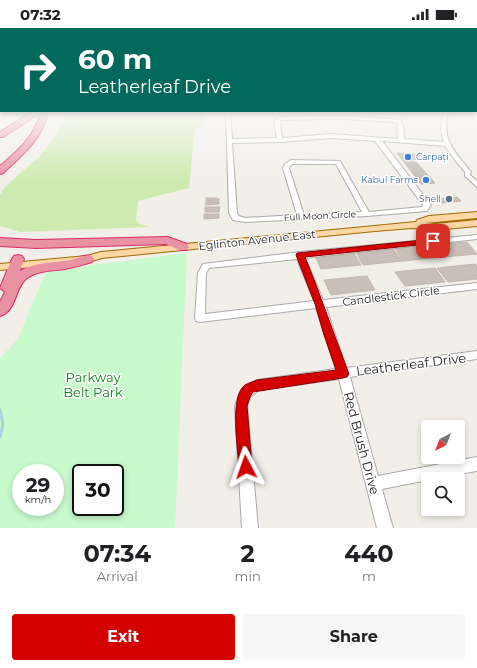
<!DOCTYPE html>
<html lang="en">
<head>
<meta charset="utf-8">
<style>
  body { margin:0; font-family:Montserrat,sans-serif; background:#f6f6f6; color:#202124; height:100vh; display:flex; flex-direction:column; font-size:15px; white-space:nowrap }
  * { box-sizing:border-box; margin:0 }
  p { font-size:13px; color:#757577 }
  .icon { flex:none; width:22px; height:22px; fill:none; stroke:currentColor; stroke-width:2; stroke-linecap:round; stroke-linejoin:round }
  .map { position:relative; height:500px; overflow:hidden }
  .drawer { display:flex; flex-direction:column; background:#fff; flex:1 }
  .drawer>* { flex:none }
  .banner { position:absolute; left:0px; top:0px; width:477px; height:84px; box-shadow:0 2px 6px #0003; background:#00695c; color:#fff; overflow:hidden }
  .needle { width:26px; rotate:222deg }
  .buttons { position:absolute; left:421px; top:392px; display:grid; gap:8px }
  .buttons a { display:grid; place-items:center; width:44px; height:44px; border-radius:4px; background:#fff; box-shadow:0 2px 6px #0003; font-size:20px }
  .speed { position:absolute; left:12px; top:436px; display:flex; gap:8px; font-size:20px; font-weight:700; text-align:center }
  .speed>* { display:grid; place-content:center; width:52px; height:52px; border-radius:50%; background:#fff; box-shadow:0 2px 6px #0003; line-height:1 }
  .speed small { font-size:10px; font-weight:400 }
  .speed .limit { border:2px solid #111; border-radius:6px; background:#fff; color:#111 }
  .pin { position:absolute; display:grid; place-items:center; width:34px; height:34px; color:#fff; margin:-17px; border-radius:8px; box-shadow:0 2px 6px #0006 }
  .me { position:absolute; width:44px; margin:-22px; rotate:356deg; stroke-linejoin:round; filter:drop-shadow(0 0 3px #0008) }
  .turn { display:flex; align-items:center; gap:14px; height:84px; padding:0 12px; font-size:18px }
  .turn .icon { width:52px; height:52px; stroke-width:2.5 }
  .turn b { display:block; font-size:28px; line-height:34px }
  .eta { display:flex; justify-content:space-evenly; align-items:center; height:68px; text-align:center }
  .eta b { font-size:24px; font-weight:700; line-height:28px }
  .button { display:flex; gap:8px; margin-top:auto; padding:8px 12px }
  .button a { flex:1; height:46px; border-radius:4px; background:#d40000; color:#fff; font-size:16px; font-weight:700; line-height:46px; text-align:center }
  .button a+a { background:#f6f6f6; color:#202124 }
  .status { display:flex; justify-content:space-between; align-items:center; height:28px; padding:0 20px; background:#fff; direction:ltr }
  .status svg { height:11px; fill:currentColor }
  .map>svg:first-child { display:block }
</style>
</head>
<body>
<div class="status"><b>07:32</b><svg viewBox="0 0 49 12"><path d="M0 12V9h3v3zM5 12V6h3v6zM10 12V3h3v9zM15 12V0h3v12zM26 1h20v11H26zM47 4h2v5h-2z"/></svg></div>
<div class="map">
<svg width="477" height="500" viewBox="0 0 477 500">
  <rect width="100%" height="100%" fill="#f2efe9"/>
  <path fill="#cdebb0" d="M62,83H204L203,100L195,99L189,160L138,173L136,192L140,196L150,199L20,204L0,198V167L5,159L41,127L55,108L65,90Z"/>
  <path fill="#c8facc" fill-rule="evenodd" d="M187,225L175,500H0V330L18,311L46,243ZM21,445H55V479H21ZM81,445H115V479H81Z"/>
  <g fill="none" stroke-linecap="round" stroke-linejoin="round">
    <path stroke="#aad3df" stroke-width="3" d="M0,382L3,396L0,409"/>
  </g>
  <g fill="#c7bfb8" stroke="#c4b6ab">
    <path d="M397,125L431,127L435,132L406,131L417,135L435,155L421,156Z"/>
    <path d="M457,169L461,173L441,175L437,171Z"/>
    <path d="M206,170H217L219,171V173H206Z"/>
    <path d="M206,174H219V176L205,177Z"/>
    <path d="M205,179H220L219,184H205Z"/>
    <path d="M204,186H219V190L204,191Z"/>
    <path d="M467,214L477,226L444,229L434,217Z"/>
    <path d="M431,217L441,229L403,233L395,220Z"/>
    <path d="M393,221L402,233L363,237L356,224Z"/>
    <path d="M354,225L361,237L321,241L315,228Z"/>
    <path d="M475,236L477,238V251L448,254L437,240Z"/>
    <path d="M435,240L445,254L405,258L395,244Z"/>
    <path d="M367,248L375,262L331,267L324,252Z"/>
  </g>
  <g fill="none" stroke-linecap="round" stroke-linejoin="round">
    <g stroke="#a9a9a9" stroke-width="2">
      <g id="minor">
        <path d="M226,83H230L232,111L277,110L274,94L279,89L341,87L400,92L403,95L404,111L444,114C440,103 440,94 445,83H449C440,111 455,124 471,144L470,147L477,153V159L465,148V144L455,132L445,118L382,113L431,177L427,183L367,188L245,194L233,192L229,185ZM341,91L397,94L398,111L331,106L282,110L280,94L281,92ZM331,110L375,113L423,177L422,179L369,184L340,133L291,132L285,136L283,140L297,187L245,190L239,188L237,185L232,115L280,114ZM292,136H336L362,184L304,187L289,140Z"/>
        <path d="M477,207V211L305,230L323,272L477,255V261L326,279L346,340L477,323V331L350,349L378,448L477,429V443L428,451V452L382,461L393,500H377L339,351L259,362L250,369L247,378L258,500H242L235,378C239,365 244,357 257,352L336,341L316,280L200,294L196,293L195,290L198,245L203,236L300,224ZM297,231L314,273L205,286L206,245L209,240Z"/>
      </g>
    </g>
    <g stroke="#a06b00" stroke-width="2">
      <path id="major" d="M477,184V190L425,195L435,196L477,192V198L435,202L412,200L375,203L102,230L88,234L0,242V236L87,228L101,224L416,194L417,192L429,188Z"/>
    </g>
    <g stroke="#dc2a67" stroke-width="2">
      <g id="highway">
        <path d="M33,83H48C43,110 23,127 3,145L0,146V138C17,123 35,109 40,85L3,109H0V104Z"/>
        <path d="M168,209L187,216L189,219L187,222H179L166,216L36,220L0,218V210L36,212Z"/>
        <path d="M18,227L22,228L24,231L20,243C35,234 54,235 71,232C78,230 85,226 92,228L94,231L92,234C83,237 74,239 65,241C52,243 37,242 26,251C14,261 17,283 0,288V274L5,264L0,260L12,231L14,228Z"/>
      </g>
    </g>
    <use href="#minor" fill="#fff" fill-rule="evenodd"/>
    <use href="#major" fill="#fcd6a4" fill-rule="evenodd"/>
    <use href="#highway" fill="#e892a2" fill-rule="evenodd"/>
  </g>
  <linearGradient id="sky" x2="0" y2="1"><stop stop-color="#8fc0e4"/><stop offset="0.54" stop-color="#f9f8f5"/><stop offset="1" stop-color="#f9f8f5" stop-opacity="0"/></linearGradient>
  <rect width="477" height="153" fill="url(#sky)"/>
  <path fill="#d40000" stroke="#8a0000" d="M433,211L437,213L436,215L305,229C321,268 334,307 349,346L347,349L343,350L253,364L250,369L247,378L252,439L250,444L246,446L241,444L239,439C238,421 229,368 245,357C248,355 253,354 257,352L336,342L324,307L315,276L296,227L297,225Z"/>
  <g fill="#3f7fe0" stroke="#fff" stroke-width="1.5">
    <circle cx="408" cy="129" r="4"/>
    <circle cx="426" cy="152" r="4"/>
  </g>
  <circle fill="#5c6f8a" stroke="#fff" stroke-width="1.5" cx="449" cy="171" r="4"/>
  <g text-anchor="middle" stroke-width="3" stroke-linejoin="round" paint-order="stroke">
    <g font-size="9" fill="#366cbe" stroke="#fff" text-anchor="start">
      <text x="416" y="132">Carpați</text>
      <text x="418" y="155" text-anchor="end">Kabul Farms</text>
    </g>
    <g font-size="9" fill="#4e5e75" stroke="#fff" text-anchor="end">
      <text x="441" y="174">Shell</text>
    </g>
    <g font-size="9" fill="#222" stroke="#fff">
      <text transform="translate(320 188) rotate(-3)" y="3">Full Moon Circle</text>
    </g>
    <g font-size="11" fill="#222" stroke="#fff">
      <text transform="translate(257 212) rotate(-6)" y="4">Eglinton Avenue East</text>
      <text transform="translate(391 268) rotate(-7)" y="4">Candlestick Circle</text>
    </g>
    <g font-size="13" fill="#222" stroke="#fff">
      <text transform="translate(411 336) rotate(-7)" y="5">Leatherleaf Drive</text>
      <text transform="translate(362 415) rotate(75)" y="5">Red Brush Drive</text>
    </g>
    <g font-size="13" fill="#0c8416" stroke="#fff">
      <text x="93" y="354">Parkway<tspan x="93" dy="15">Belt Park</tspan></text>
    </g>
  </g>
</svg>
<div class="buttons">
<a><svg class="needle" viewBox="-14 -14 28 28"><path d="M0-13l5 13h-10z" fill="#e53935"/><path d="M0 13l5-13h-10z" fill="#757577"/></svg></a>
<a><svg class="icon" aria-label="search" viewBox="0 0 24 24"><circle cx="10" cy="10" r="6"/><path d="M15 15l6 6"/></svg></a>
</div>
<div class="speed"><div>29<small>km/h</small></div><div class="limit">30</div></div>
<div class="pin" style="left:433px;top:213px;background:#d93025"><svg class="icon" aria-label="arrive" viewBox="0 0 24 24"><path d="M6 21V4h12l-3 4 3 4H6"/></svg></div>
<svg class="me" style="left:246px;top:439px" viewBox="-20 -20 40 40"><path d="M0-17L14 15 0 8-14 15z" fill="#d40000" stroke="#fff" stroke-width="4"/></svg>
<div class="banner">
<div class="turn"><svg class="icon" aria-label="right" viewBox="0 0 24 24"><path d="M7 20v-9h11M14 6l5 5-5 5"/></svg><div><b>60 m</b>Leatherleaf Drive</div></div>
</div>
</div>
<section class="drawer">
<div class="eta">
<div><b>07:34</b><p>Arrival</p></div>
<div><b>2</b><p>min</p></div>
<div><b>440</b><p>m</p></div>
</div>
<div class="button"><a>Exit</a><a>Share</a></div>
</section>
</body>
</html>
